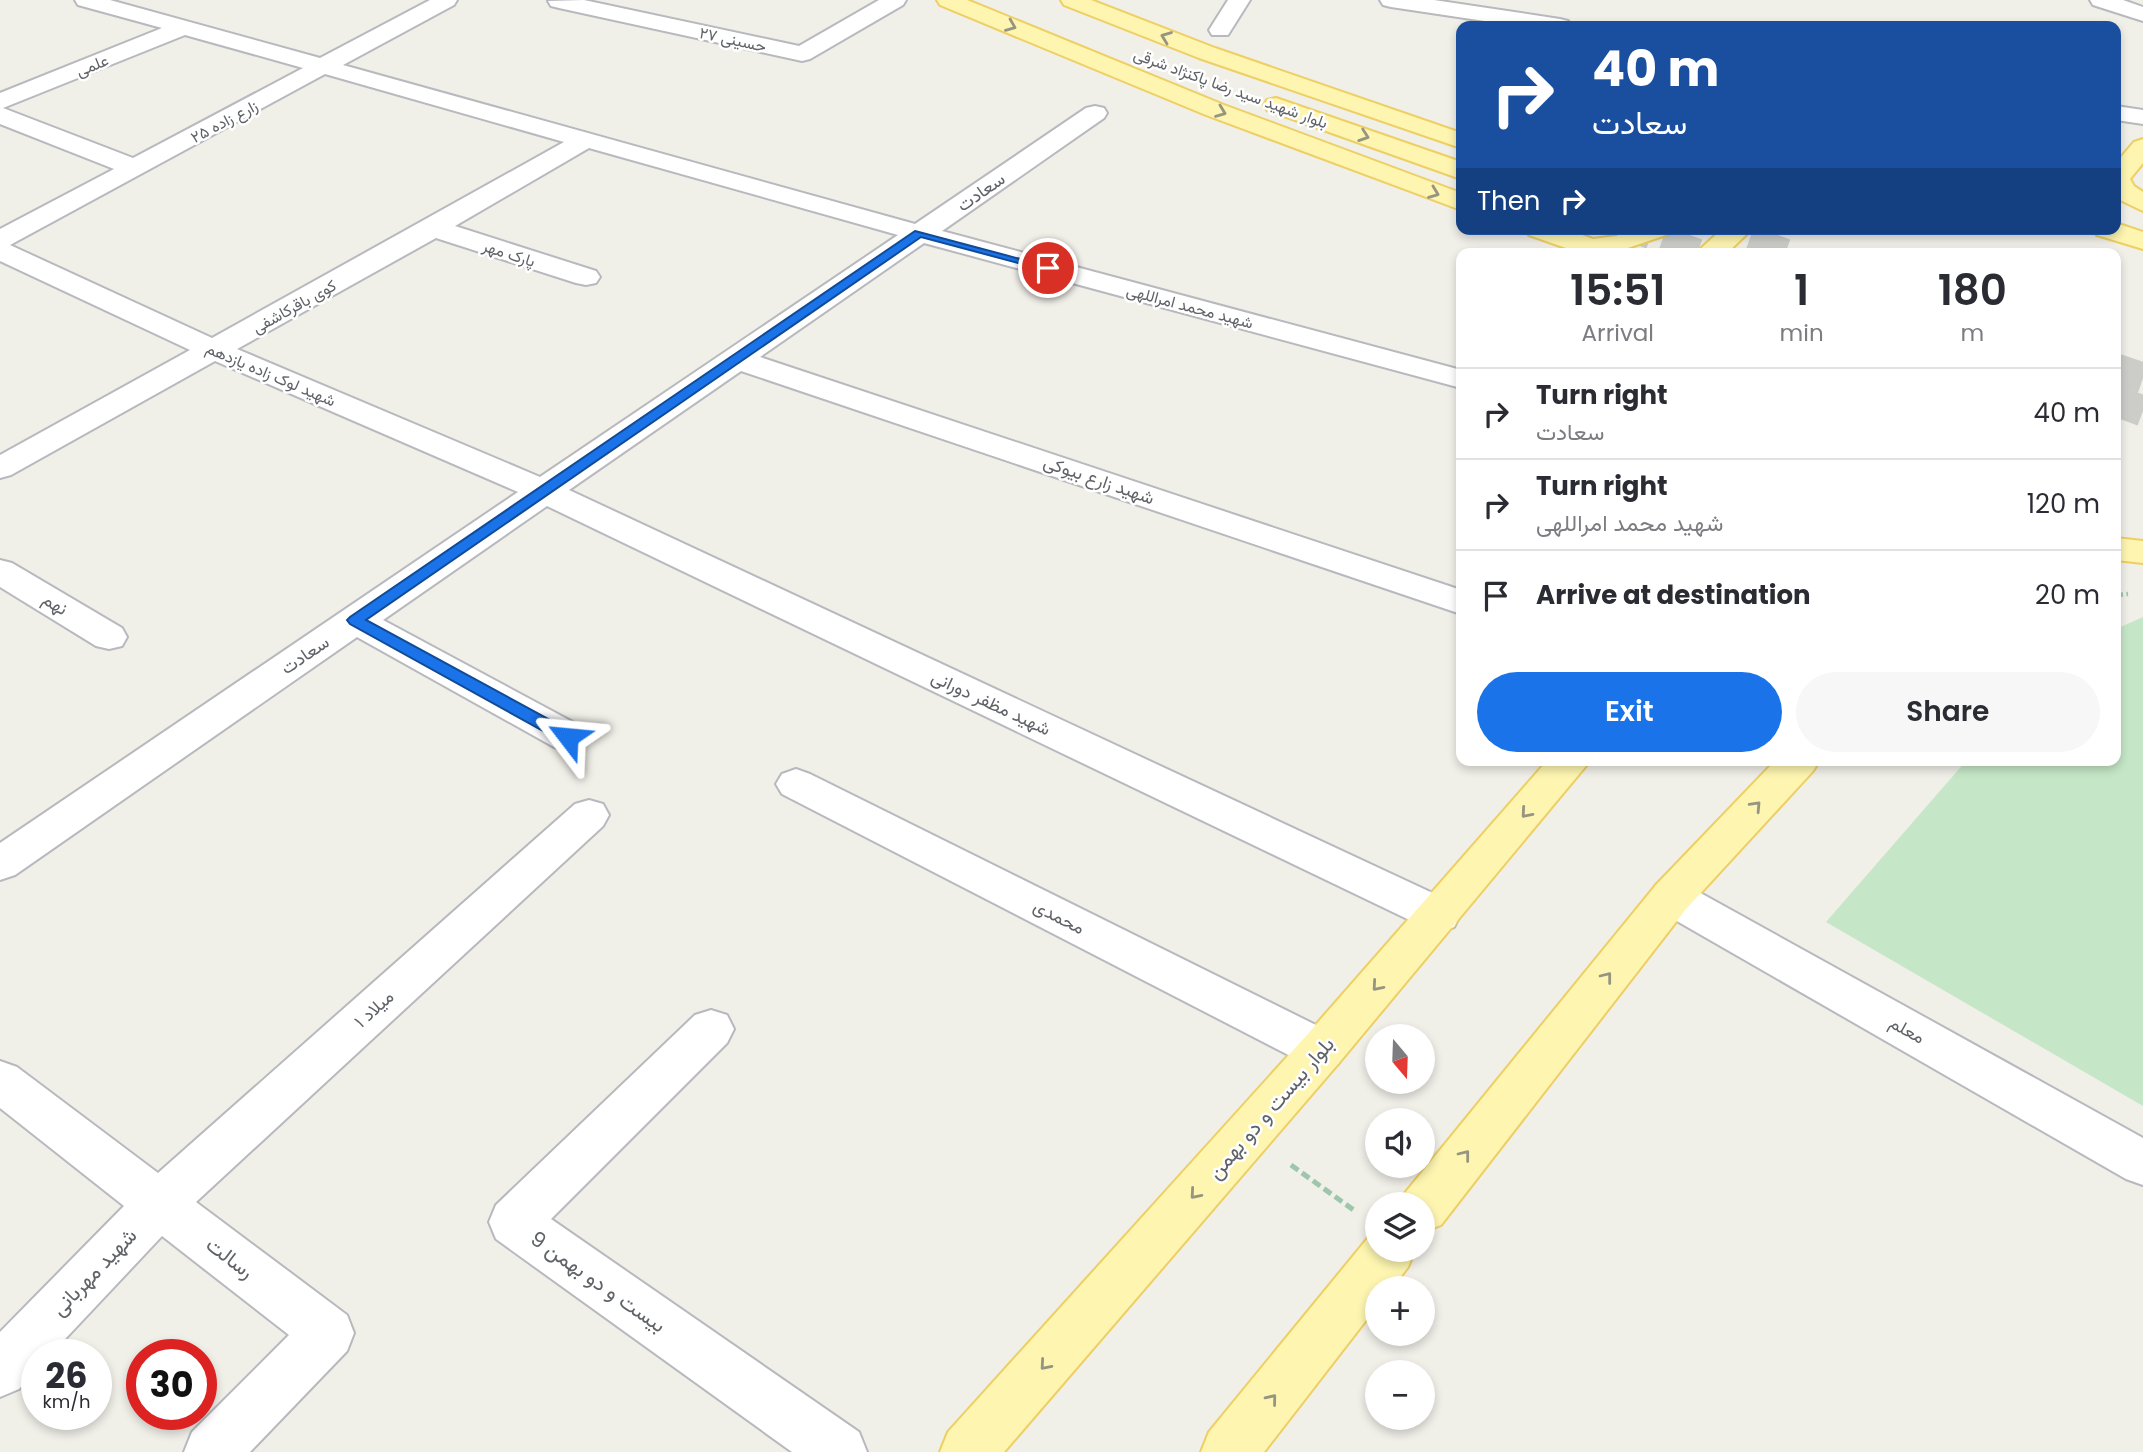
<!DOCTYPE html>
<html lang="en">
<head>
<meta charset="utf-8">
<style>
  body { margin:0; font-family:Poppins,Vazirmatn,sans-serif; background:#f7f7f7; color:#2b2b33; height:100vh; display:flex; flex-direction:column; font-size:26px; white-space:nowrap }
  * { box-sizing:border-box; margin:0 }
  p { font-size:23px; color:#7c7c81 }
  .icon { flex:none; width:38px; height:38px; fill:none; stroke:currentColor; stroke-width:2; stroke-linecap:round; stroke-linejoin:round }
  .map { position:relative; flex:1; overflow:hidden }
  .side { position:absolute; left:1456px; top:248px; width:665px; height:518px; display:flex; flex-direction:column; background:#fff; border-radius:14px; box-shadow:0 4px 10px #0003 }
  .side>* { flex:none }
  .top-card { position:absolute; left:1456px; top:21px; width:665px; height:214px; border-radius:14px; box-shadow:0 4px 10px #0003; background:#1a4fa0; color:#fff; overflow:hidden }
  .needle { width:46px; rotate:161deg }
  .buttons { position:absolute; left:1365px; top:1024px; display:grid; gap:14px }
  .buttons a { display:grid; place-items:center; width:70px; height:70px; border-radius:50%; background:#fff; box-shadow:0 4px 10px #0003; font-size:35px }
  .speed { position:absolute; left:21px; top:1339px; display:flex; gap:14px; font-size:35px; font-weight:700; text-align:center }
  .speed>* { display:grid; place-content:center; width:91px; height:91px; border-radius:50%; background:#fff; box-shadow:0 4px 10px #0003; line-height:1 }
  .speed small { font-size:18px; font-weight:400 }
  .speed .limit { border:10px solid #d22; background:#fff; color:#111 }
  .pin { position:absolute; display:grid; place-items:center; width:60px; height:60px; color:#fff; margin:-30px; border:4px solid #fff; border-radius:50%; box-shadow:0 2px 7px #0007 }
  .me { position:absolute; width:77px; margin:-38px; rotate:299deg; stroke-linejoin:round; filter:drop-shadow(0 0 5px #0008) }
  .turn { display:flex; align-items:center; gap:24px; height:147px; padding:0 21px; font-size:32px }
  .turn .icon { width:91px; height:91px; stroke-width:2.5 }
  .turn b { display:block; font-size:49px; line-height:60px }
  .then { display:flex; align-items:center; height:66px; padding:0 21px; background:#0003; gap:14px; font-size:26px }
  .eta { display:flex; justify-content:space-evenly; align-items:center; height:119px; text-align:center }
  .eta b { font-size:42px; font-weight:600; line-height:49px }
  .button { display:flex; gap:14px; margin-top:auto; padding:14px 21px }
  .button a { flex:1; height:80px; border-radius:42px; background:#1a73e8; color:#fff; font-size:28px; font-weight:600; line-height:80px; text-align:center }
  .button a+a { background:#f7f7f7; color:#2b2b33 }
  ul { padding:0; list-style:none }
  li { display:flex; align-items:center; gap:21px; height:91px; padding:0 21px; border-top:2px solid #e1e1e2 }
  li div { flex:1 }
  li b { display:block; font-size:26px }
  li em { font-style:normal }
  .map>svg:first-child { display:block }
</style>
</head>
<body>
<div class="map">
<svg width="2143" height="1452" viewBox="0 0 2143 1452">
  <rect width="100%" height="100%" fill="#f0efe8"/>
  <path fill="#c5e7c7" d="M2143,617V1106L1826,922L1966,761H2116V629Z"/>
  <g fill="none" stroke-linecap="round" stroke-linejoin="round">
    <g stroke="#ccccc8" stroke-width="24" stroke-dasharray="24 12" stroke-linecap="butt">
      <path d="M1628,229L1680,248"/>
      <path d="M1715,229L1768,248"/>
    </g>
    <g stroke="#ccccc8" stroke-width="31" stroke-dasharray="31 16" stroke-linecap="butt">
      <path d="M1675,246L1697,254"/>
      <path d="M1763,246L1785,254"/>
      <path d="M2116,369L2143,378"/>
      <path d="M2116,401L2143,411"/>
    </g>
    <g stroke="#b8b9be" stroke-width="4">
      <g id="minor">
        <path d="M75,0H110L320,58L430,0H457L454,5L343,65L915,224L1086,108L1095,106L1104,108L1107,113L1104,118L942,231L1461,370V388L924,243L760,357L1461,590V614L741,371L569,490L1454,903L1460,915L1454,927L1439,932L1424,927L547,506L383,620L582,727L587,737L582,747L568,751L554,747L357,637L15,875L0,880V843L518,492L215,361L11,475L0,478V455L190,350L0,261V229L114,169L0,124V93L162,28L78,5ZM185,35L303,68L133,158L3,108ZM325,74L564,142L212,338L10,245ZM589,148L898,235L540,477L237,349L436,238L576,283L586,285L596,283L600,277L596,271L455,226Z"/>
        <path d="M584,0L799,46L879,0H906L903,5L810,59L802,61L559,8L551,6L548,1Z"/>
        <path d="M1228,0H1250L1228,35H1212L1209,30Z"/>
        <path d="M1380,0H1434L1560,19L1568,21L1571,26H1518L1391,7L1383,5Z"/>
        <path d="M2090,0H2123L2143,7V21L2093,5Z"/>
        <path d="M2116,106L2143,110V124L2116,120Z"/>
        <path d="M0,560L12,563L122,628L127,637L122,646L109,649L96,646L0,587Z"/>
        <path d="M796,769L810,774L1338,1036L1345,1050L1338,1064L1322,1070L1306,1064L782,794L776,784L782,774Z"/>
        <path d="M589,800L603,804L609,815L603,826L196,1202L347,1315L354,1333L347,1351L250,1452H184L192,1432L289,1335L162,1236L51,1354H37V1370L19,1389L0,1397V1332L124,1206L0,1108V1061L17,1067L158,1173L575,804Z"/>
        <path d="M1671,880L1686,885L2143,1138V1185L2126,1179L1656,909L1650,897L1656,885Z"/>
        <path d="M711,1010L727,1015L734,1029L727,1043L551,1219L859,1432L867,1452H792L496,1239L489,1222L496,1205L695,1015Z"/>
      </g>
    </g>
    <g stroke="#eecf63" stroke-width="4">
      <g id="primary">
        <path d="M937,0H967L1224,105L1461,193V210L1206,115L940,5Z"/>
        <path d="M1061,0H1091L1215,48L1461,133V148L1199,58L1064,5Z"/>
        <path d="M1276,98L1461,162V179L1267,110L1264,105L1267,100Z"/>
        <path d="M2143,139V163L2130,179L2134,186L2143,192V211L2116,198V163L2134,142Z"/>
        <path d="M2116,223L2143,232V249L2097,235L2094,229H2116Z"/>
        <path d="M1526,229H1566L1593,239L1616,236L1632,229H1669L1666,235L1616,252L1618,254H1583L1529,235Z"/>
        <path d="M1722,229H1752L1726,254H1695Z"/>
        <path d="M2116,538L2143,541V563L2116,560Z"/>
        <path d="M1547,761H1590L1338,1064L1004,1452H940L948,1432L1306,1036Z"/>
        <path d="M1775,761H1819L1813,771L1686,909L1441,1225L1423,1232V1204H1400L1405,1193L1656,885Z"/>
        <path d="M1377,1231V1250H1415L1408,1267L1392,1288H1377V1306L1264,1452H1201L1209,1432L1372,1233Z"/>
      </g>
    </g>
    <path stroke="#9dc6ab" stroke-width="4.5" stroke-dasharray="7 3.5" stroke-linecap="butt" d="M2116,595L2128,594"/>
    <path stroke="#9dc6ab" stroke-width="5" stroke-dasharray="9 4.5" stroke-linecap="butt" d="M1291,1165L1355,1211"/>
    <use href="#minor" fill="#fff" fill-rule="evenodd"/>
    <use href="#primary" fill="#fdf5b0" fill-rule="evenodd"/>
  </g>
  <defs><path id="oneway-chevron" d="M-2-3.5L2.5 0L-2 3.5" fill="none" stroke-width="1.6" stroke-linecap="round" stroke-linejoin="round" transform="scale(1.75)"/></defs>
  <g stroke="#969581">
    <use href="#oneway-chevron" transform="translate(1011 26) rotate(22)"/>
    <use href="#oneway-chevron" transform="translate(1166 37) rotate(-159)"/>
    <use href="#oneway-chevron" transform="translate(1221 112) rotate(21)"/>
    <use href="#oneway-chevron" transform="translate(1364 136) rotate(19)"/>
    <use href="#oneway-chevron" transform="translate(1434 193) rotate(21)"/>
    <use href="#oneway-chevron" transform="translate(1756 806) rotate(-47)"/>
    <use href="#oneway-chevron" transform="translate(1526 813) rotate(131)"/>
    <use href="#oneway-chevron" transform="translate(1607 977) rotate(-52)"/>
    <use href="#oneway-chevron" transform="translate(1377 986) rotate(131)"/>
    <use href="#oneway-chevron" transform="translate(1465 1155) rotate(-52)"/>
    <use href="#oneway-chevron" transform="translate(1195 1194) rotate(131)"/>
    <use href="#oneway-chevron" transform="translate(1045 1365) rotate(131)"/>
    <use href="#oneway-chevron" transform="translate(1272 1399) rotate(-51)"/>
  </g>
  <path fill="#1a73e8" stroke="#114b97" stroke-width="2" d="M915,231L1054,268L1048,271L921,237L366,620L574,733L576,737L574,742H563L350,624L347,620L350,617Z"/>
  <g text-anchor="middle" stroke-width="5" stroke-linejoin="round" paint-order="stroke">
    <g font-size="16" fill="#5f6267" stroke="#fff">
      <text transform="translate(733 39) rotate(12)" y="6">حسینی ۲۷</text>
      <text transform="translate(92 65) rotate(-22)" y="6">علمی</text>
      <text transform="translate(1231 88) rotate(20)" y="6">بلوار شهید سید رضا پاکنژاد شرقی</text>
      <text transform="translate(224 121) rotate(-28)" y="6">زارع زاده ۲۵</text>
      <text transform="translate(509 253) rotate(18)" y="6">پارک مهر</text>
      <text transform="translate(294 306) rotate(-29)" y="6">کوی باقرکاشفی</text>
      <text transform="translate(1190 306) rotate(15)" y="6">شهید محمد امراللهی</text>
      <text transform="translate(271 374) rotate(23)" y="6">شهید لوک زاده یازدهم</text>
    </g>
    <g font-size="18" fill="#5f6267" stroke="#fff">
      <text transform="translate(981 192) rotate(-35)" y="6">سعادت</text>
      <text transform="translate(1099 480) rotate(19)" y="6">شهید زارع بیوکی</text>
      <text transform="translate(55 604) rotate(31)" y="6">نهم</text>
      <text transform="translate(305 655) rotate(-34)" y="6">سعادت</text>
      <text transform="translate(991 703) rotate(25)" y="6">شهید مظفر دورانی</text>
      <text transform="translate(1059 917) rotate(27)" y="6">محمدی</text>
      <text transform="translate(374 1009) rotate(-42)" y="6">میلاد ۱</text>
      <text transform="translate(1907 1030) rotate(29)" y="6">معلم</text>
    </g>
    <g font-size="21" fill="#5f6267" stroke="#fff">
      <text transform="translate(1271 1108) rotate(-49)" y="7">بلوار بیست و دو بهمن</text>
      <text transform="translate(230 1258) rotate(37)" y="7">رسالت</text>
      <text transform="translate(94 1272) rotate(-46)" y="7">شهید مهربانی</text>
      <text transform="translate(598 1282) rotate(35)" y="7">9 بیست و دو بهمن</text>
    </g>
  </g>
</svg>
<div class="buttons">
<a><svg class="needle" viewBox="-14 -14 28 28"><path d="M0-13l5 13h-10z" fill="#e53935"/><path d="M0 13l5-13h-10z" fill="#7c7c81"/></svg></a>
<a><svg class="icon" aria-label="sound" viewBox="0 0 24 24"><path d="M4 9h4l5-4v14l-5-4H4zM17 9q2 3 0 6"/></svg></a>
<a><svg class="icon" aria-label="layers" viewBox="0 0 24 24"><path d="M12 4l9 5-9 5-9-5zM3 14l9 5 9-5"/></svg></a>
<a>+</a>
<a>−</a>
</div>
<div class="speed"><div>26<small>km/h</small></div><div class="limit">30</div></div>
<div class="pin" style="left:1048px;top:268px;background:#d93025"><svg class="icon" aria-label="arrive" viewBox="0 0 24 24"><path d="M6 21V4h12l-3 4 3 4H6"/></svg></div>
<svg class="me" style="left:568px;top:737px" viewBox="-20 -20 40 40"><path d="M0-17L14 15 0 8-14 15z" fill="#1a73e8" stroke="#fff" stroke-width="4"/></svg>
<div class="top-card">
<div class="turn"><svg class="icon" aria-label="right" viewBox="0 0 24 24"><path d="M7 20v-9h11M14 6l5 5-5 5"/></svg><div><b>40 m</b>سعادت</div></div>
<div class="then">Then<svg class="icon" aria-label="right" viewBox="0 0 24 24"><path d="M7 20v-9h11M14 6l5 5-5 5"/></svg></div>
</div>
<section class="side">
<div class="eta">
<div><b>15:51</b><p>Arrival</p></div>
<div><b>1</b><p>min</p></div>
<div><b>180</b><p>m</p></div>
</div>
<ul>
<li><svg class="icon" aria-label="right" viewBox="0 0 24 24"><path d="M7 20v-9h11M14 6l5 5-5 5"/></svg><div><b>Turn right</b><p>سعادت</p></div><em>40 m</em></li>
<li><svg class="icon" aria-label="right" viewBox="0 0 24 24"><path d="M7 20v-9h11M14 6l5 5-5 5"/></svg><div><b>Turn right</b><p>شهید محمد امراللهی</p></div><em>120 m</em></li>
<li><svg class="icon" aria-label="arrive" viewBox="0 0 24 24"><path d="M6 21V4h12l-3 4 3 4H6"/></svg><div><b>Arrive at destination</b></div><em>20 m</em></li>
</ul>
<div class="button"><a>Exit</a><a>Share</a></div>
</section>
</div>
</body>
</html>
